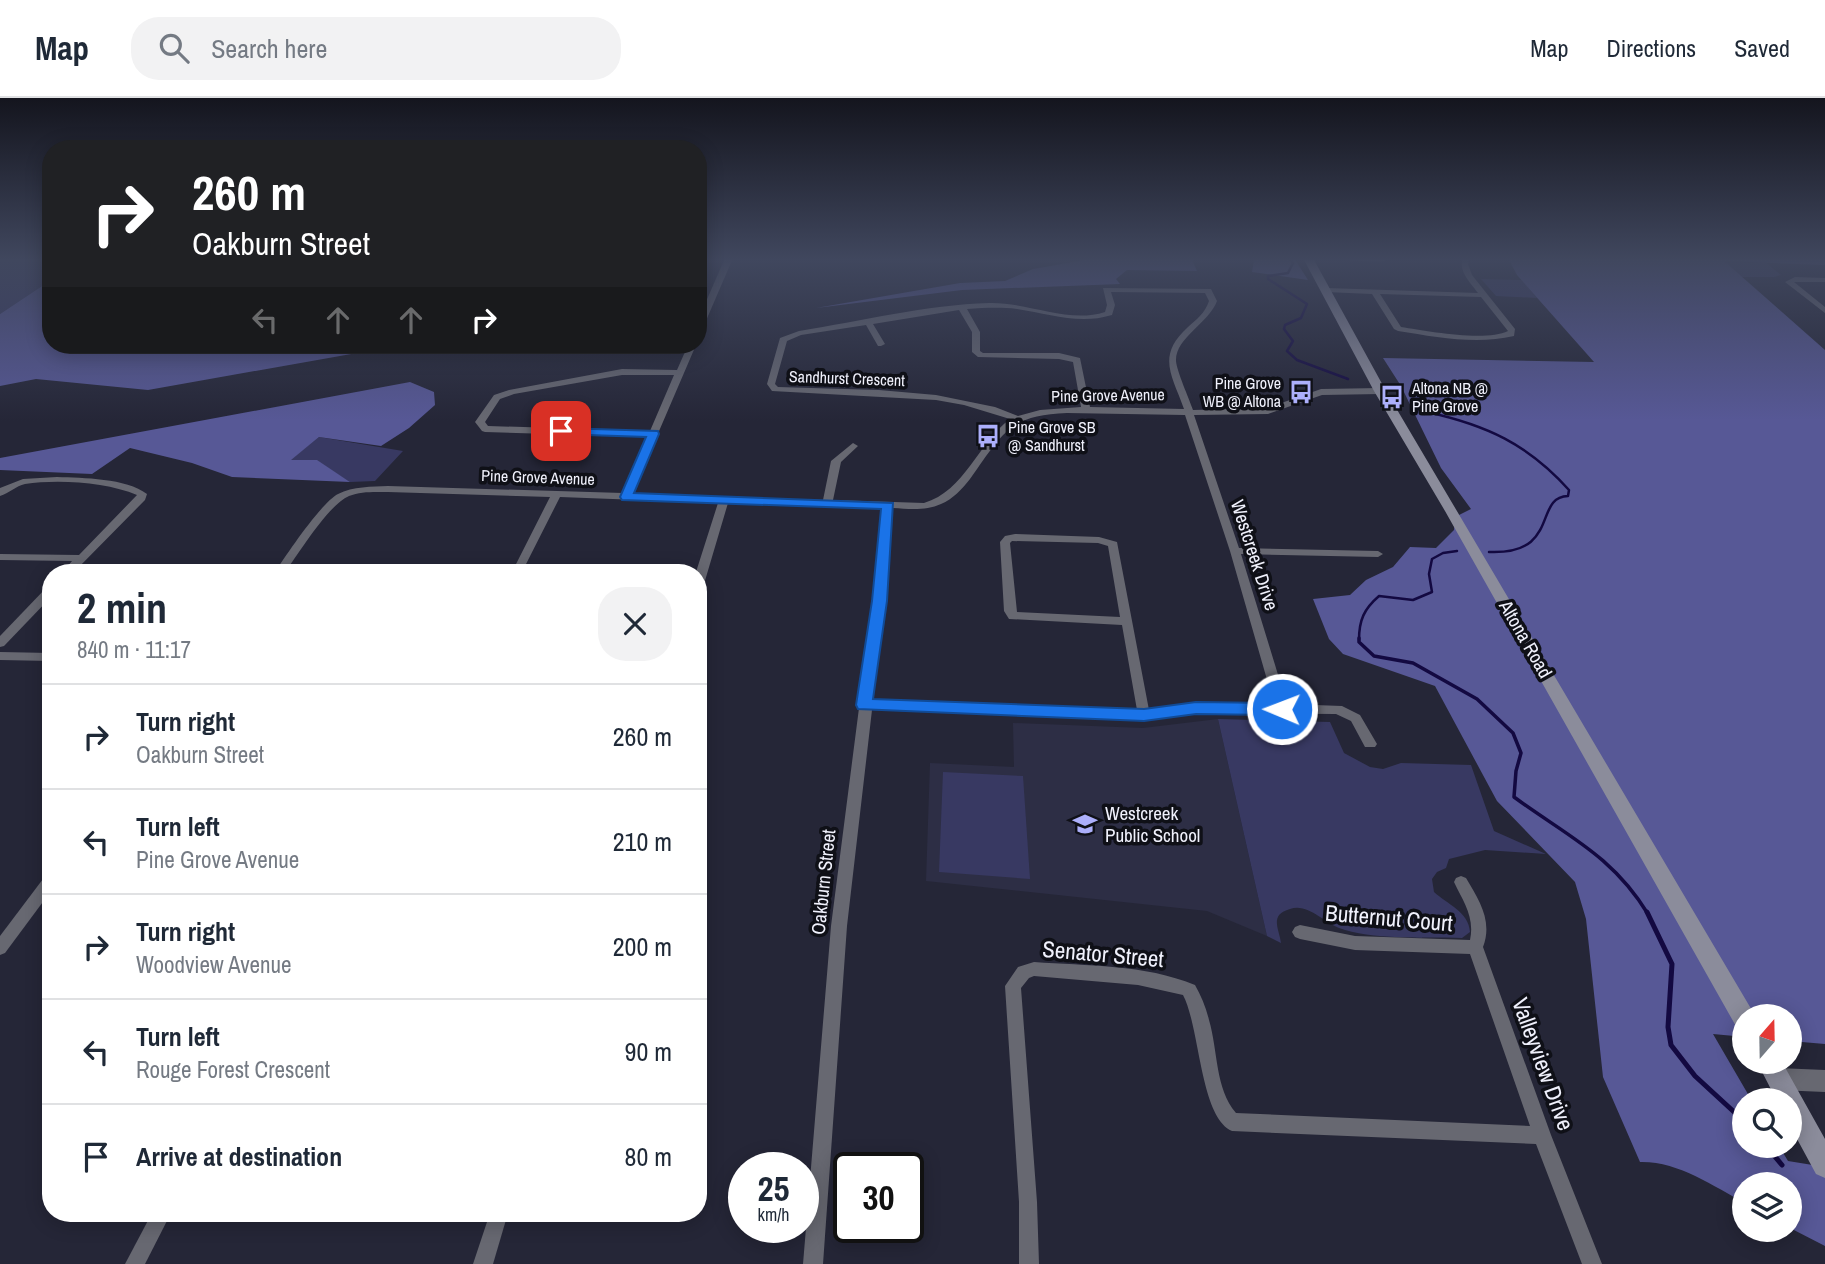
<!DOCTYPE html>
<html lang="en">
<head>
<meta charset="utf-8">
<style>
  body { margin:0; font-family:"Archivo Narrow",sans-serif; background:#f2f2f3; color:#1f2937; height:100vh; display:flex; flex-direction:column; font-size:26px; white-space:nowrap }
  * { box-sizing:border-box; margin:0 }
  p { font-size:23px; color:#747a83 }
  .icon { flex:none; width:38px; height:38px; fill:none; stroke:currentColor; stroke-width:2; stroke-linecap:round; stroke-linejoin:round }
  .map { position:relative; flex:1; overflow:hidden }
  .sheet { position:absolute; left:42px; top:466px; width:665px; height:658px; display:flex; flex-direction:column; background:#fff; border-radius:28px; box-shadow:0 4px 18px #0003 }
  .sheet>* { flex:none }
  .hud { position:absolute; left:42px; top:42px; width:665px; height:214px; border-radius:28px; box-shadow:0 4px 18px #0003; background:#202124; color:#fff; overflow:hidden }
  .needle { width:46px; rotate:20deg }
  .tools { position:absolute; left:1732px; top:906px; display:grid; gap:14px }
  .tools a { display:grid; place-items:center; width:70px; height:70px; border-radius:50%; background:#fff; box-shadow:0 4px 18px #0003; font-size:35px }
  .speed { position:absolute; left:728px; top:1054px; display:flex; gap:14px; font-size:35px; font-weight:700; text-align:center }
  .speed>* { display:grid; place-content:center; width:91px; height:91px; border-radius:50%; background:#fff; box-shadow:0 4px 18px #0003; line-height:1 }
  .speed small { font-size:18px; font-weight:400 }
  .speed .limit { border:4px solid #111; border-radius:10px; background:#fff; color:#111 }
  .pin { position:absolute; display:grid; place-items:center; width:60px; height:60px; color:#fff; margin:-30px; border-radius:14px; box-shadow:0 4px 10px #0006 }
  .me { position:absolute; width:77px; margin:-38px; rotate:271deg; stroke-linejoin:round; filter:drop-shadow(0 0 5px #0008) }
  .turn { display:flex; align-items:center; gap:24px; height:147px; padding:0 35px; font-size:32px }
  .turn .icon { width:91px; height:91px; stroke-width:2.5 }
  .turn b { display:block; font-size:49px; line-height:60px }
  .lanes { display:flex; align-items:center; height:66px; padding:0 35px; background:#0003; justify-content:center; gap:35px; direction:ltr }
  .lanes .off { opacity:.35 }
  .round { display:grid; place-items:center; flex:none; width:74px; height:74px; border-radius:28px; background:#f2f2f3 }
  .head { display:flex; align-items:center; justify-content:space-between; height:119px; padding:0 35px }
  h1 { font-size:42px; font-weight:700; line-height:52px }
  ul { padding:0; list-style:none }
  li { display:flex; align-items:center; gap:21px; height:105px; padding:0 35px; border-top:2px solid #e0e1e3 }
  li div { flex:1 }
  li b { display:block; font-size:26px }
  li em { font-style:normal }
  header { display:flex; align-items:center; gap:42px; box-sizing:border-box; height:98px; padding:0 35px; background:#fff; border-bottom:2px solid #e0e1e3 }
  header strong { font-size:33px }
  nav { display:flex; gap:38px; margin-inline-start:auto; font-size:24px }
  .search { width:490px; height:63px; background:#f2f2f3; display:flex; align-items:center; gap:18px; box-sizing:border-box; padding:0 24px; border-radius:28px; color:#747a83; font-size:26px }
  .map>svg:first-child { display:block }
</style>
</head>
<body>
<header>
<strong>Map</strong>
<div class="search"><svg class="icon" aria-label="search" viewBox="0 0 24 24"><circle cx="10" cy="10" r="6"/><path d="M15 15l6 6"/></svg>Search here</div>
<nav><a>Map</a><a>Directions</a><a>Saved</a></nav>
</header>
<div class="map">
<svg width="1825" height="1166" viewBox="0 0 1825 1166">
  <rect width="100%" height="100%" fill="#252637"/>
  <path fill="#2d2e45" d="M1218,621L1267,838L1207,813L926,783L930,665L1014,669L1013,625L1143,630Z"/>
  <g fill="#383962">
    <path d="M0,160H51V182L0,216Z"/>
    <path d="M1723,163L1766,165L1781,177L1774,179H1741Z"/>
    <path d="M1481,181L1522,182L1537,200L1496,198Z"/>
    <path d="M319,339L403,353L375,383L350,384L317,363L290,362Z"/>
    <path d="M1218,621L1330,624L1344,655L1370,669L1383,671L1401,665L1471,667L1494,733L1546,756L1485,752L1449,761L1446,770L1437,774L1432,781L1434,794C1447,806 1469,814 1470,834L1462,840C1427,839 1370,842 1339,830C1323,824 1308,805 1290,811C1269,817 1279,830 1281,845L1267,838Z"/>
    <path d="M943,674L1023,678L1030,781L939,774Z"/>
  </g>
  <g fill="#575896">
    <path d="M1096,160H1191L1197,173L1127,172L1116,181L1120,186L962,192L816,210L960,185L1005,183L1033,171Z"/>
    <path d="M1241,160H1294L1308,182L1252,174L1254,162Z"/>
    <path d="M1508,160H1825V167L1724,163L1825,252V946L1790,943V919H1745V939L1713,936L1752,1003H1745V1048H1779L1788,1063L1825,1069V1148L1790,1130V1087H1745V1105C1713,1088 1678,1063 1640,1064L1603,979L1586,821L1575,784L1497,703L1435,588L1343,556L1329,541L1313,501L1350,497L1366,482L1393,469L1410,449L1436,450L1454,432L1455,419L1471,411L1441,370L1401,288L1383,260L1594,264L1517,177Z"/>
    <path d="M51,182V247H402L148,292L36,281L0,288V216Z"/>
    <path d="M410,284L434,294L435,307L409,330L381,348L319,339L291,362H317L350,384L232,379L192,365L130,350L92,376L0,372V360Z"/>
  </g>
  <g fill="none" stroke-linecap="round" stroke-linejoin="round">
    <g stroke="#130941" stroke-width="2.5">
      <path d="M1289,160L1293,165L1288,175L1268,178V181L1307,206L1301,220L1285,227L1284,231L1293,243L1287,253L1297,262L1348,281"/>
      <path d="M1427,314C1486,327 1528,346 1569,392L1568,398C1533,399 1561,457 1489,454"/>
      <path d="M1359,542C1359,522 1364,511 1379,498L1413,502L1432,494L1429,476L1432,461L1443,455L1457,453"/>
    </g>
    <path stroke="#130941" stroke-width="3.5" d="M1359,540V544L1374,558L1413,565L1477,601L1513,635L1521,655L1516,673L1514,699C1567,738 1612,757 1648,816"/>
    <g stroke="#130941" stroke-width="5">
      <path d="M1647,814L1672,866L1668,929L1671,947L1695,978L1745,1024"/>
      <path d="M1766,1048L1782,1067"/>
    </g>
    <g fill="#676871" fill-rule="evenodd">
      <path d="M725,160H733L702,232L698,234V222Z"/>
      <path d="M1341,160H1391L1381,164L1345,162Z"/>
      <path d="M1463,160H1470L1468,166L1472,177L1515,231L1514,238C1476,247 1436,239 1398,233L1394,231L1372,196L1326,194L1322,192L1326,190L1478,195C1470,184 1458,173 1463,160ZM1380,196L1481,199L1508,233C1485,244 1427,233 1401,229Z"/>
      <path d="M1795,179L1825,180V184H1794L1825,209V215L1785,184Z"/>
      <path d="M1103,190L1211,191L1217,203C1209,225 1175,240 1176,263C1177,274 1189,300 1193,312L1267,310L1321,291L1380,290L1384,293L1380,296L1322,297L1268,316L1194,317L1239,450L1378,453L1383,456L1378,459L1241,456L1287,606L1342,608L1360,617L1377,646L1375,649H1365L1351,623L1336,616L1196,615L1144,622L872,612L847,828L823,1166H803L831,828L859,610L858,607L860,604L883,410L728,405L704,486L698,489V474H696L718,405L560,399L522,474H512L550,399L388,394C375,394 361,393 349,398C328,407 300,454 285,474H275C287,456 321,405 338,396C353,388 372,389 388,388L623,395L648,339L485,334L482,333L475,324L494,297L509,292L622,271L677,272L688,247H696L632,396L823,402L831,363L853,345L858,348L841,364L833,402L924,405C965,393 978,345 1010,321L964,307L936,302L772,293L767,286L780,240L799,233C862,223 926,207 989,205C1028,204 1068,226 1105,214L1107,207ZM1111,194L1205,195L1209,203C1205,215 1197,221 1188,229C1156,258 1172,277 1184,311L1090,309L1080,260L1059,255H983L980,253V234L967,211C984,210 1000,209 1017,211C1050,216 1079,227 1112,217L1115,207ZM959,212L972,234V254L978,259L1059,261L1073,264L1081,309L1040,312L1018,318L995,309L936,297L879,292L778,289L775,286L787,243L801,237L866,227L878,248H881L885,246L873,226ZM622,277H674L650,333L488,328L485,324L500,301L514,296ZM1067,315L1185,317L1230,453L1274,606L1196,605L1149,612L1117,444L1099,439L1015,436L1005,438L1000,444L1004,513L1009,521L1122,527L1137,612L873,603L893,410C909,411 926,413 941,406C953,401 962,391 970,381C1002,337 1008,317 1067,315ZM1012,443L1098,445L1108,448L1120,519L1017,514L1010,445Z"/>
      <path d="M57,379C83,380 126,380 147,396L145,402L74,474H63L72,463L0,462V456L79,457L137,397C107,384 57,381 25,386C16,388 9,395 0,398V390L23,381Z"/>
      <path d="M51,488V499L4,548L0,549V538L47,489Z"/>
      <path d="M0,554L51,555V563L0,562Z"/>
      <path d="M51,775V793L5,855L0,857V838L46,777Z"/>
      <path d="M1461,778L1466,780C1479,802 1493,823 1483,849L1551,1037L1602,1166H1582L1536,1046L1232,1033C1200,1019 1200,929 1183,897L1138,887L1034,878L1029,880L1021,890L1037,1104L1039,1166H1019V1104L1005,888L1018,869L1034,864C1087,868 1144,866 1195,887C1201,898 1206,909 1209,922C1218,952 1215,991 1236,1015L1530,1028L1470,856L1355,852L1300,841L1295,839L1292,834L1295,829L1300,827L1355,838L1470,842C1475,819 1463,803 1454,784L1456,780Z"/>
      <path d="M152,1115H171L145,1166H125Z"/>
      <path d="M490,1115H508L493,1166H473Z"/>
    </g>
    <path fill="#676871" fill-rule="evenodd" d="M1778,970L1825,972V994L1778,992L1770,989L1767,981L1770,973Z"/>
    <g fill="#8b8c9b" fill-rule="evenodd">
      <path d="M1303,160H1313L1386,293L1753,914L1755,919H1745V933L1737,930L1445,413L1374,293Z"/>
      <path d="M1757,964H1782L1825,1041V1080L1816,1076L1790,1028V1003H1777Z"/>
    </g>
  </g>
  <linearGradient id="sky" x2="0" y2="1"><stop stop-color="#14151e"/><stop offset="0.5" stop-color="#40475e"/><stop offset="1" stop-color="#40475e" stop-opacity="0"/></linearGradient>
  <rect width="1825" height="323" fill="url(#sky)"/>
  <path fill="#1a73e8" stroke="#114b97" stroke-width="2" d="M561,330L658,333L659,336L634,395L893,405L887,503L873,601L1144,611L1196,604L1282,605L1290,611L1282,617L1196,616L1144,623L858,611L856,607L872,503L881,411L622,402L620,399L646,339L557,336L555,333Z"/>
  <defs>
    <g id="bus-bare" transform="scale(1.89)"><path d="M-5-6H5V4H4V6H2V4H-2V6H-4V4H-5ZM-3.5-4V0h7V-4ZM-3.5 1.2v1.5H-2V1.2ZM2 1.2v1.5H3.5V1.2Z" fill="#acaffb" stroke="#0f1017" stroke-width="2.5" paint-order="stroke"/></g>
    <g id="school-bare" transform="scale(1.89)"><path d="M0-5L7-2L0 1L-7-2ZM-4 1L0 2.5L4 1V4Q0 6-4 4Z" fill="#acaffb" stroke="#0f1017" stroke-width="2.5" paint-order="stroke"/></g>
  </defs>
  <g fill-rule="evenodd">
    <use href="#bus-bare" x="1301" y="294"/>
    <use href="#bus-bare" x="1392" y="299"/>
    <use href="#bus-bare" x="988" y="338"/>
    <use href="#school-bare" x="1085" y="726"/>
  </g>
  <g text-anchor="middle" stroke-width="7" stroke-linejoin="round" paint-order="stroke">
    <g font-size="16" fill="#f0f1fc" stroke="#0f1017">
      <text transform="translate(847 280) rotate(2)" y="6">Sandhurst Crescent</text>
      <text transform="translate(1108 297) rotate(-1)" y="6">Pine Grove Avenue</text>
      <text transform="translate(538 379) rotate(2)" y="6">Pine Grove Avenue</text>
    </g>
    <g font-size="16" fill="#f0f1fc" stroke="#0f1017" text-anchor="start">
      <text x="1281" y="291" text-anchor="end">Pine Grove<tspan x="1281" dy="18">WB @ Altona</tspan></text>
      <text x="1412" y="296">Altona NB @<tspan x="1412" dy="18">Pine Grove</tspan></text>
      <text x="1008" y="335">Pine Grove SB<tspan x="1008" dy="18">@ Sandhurst</tspan></text>
    </g>
    <g font-size="19" fill="#f0f1fc" stroke="#0f1017">
      <text transform="translate(1255 457) rotate(72)" y="7">Westcreek Drive</text>
      <text transform="translate(1526 541) rotate(60)" y="7">Altona Road</text>
      <text transform="translate(823 784) rotate(-84)" y="7">Oakburn Street</text>
    </g>
    <g font-size="19" fill="#f0f1fc" stroke="#0f1017" text-anchor="start">
      <text x="1105" y="722">Westcreek<tspan x="1105" dy="22">Public School</tspan></text>
    </g>
    <g font-size="23" fill="#f0f1fc" stroke="#0f1017">
      <text transform="translate(1389 820) rotate(5)" y="8">Butternut Court</text>
      <text transform="translate(1103 856) rotate(5)" y="8">Senator Street</text>
      <text transform="translate(1543 966) rotate(70)" y="8">Valleyview Drive</text>
    </g>
  </g>
</svg>
<div class="tools">
<a><svg class="needle" viewBox="-14 -14 28 28"><path d="M0-13l5 13h-10z" fill="#e53935"/><path d="M0 13l5-13h-10z" fill="#747a83"/></svg></a>
<a><svg class="icon" aria-label="search" viewBox="0 0 24 24"><circle cx="10" cy="10" r="6"/><path d="M15 15l6 6"/></svg></a>
<a><svg class="icon" aria-label="layers" viewBox="0 0 24 24"><path d="M12 4l9 5-9 5-9-5zM3 14l9 5 9-5"/></svg></a>
</div>
<div class="speed"><div>25<small>km/h</small></div><div class="limit">30</div></div>
<div class="pin" style="left:561px;top:333px;background:#d93025"><svg class="icon" aria-label="arrive" viewBox="0 0 24 24"><path d="M6 21V4h12l-3 4 3 4H6"/></svg></div>
<svg class="me" style="left:1282px;top:611px" viewBox="-20 -20 40 40"><circle r="17" fill="#1a73e8" stroke="#fff" stroke-width="3"/><path d="M0-11L8 9 0 5-8 9z" fill="#fff"/></svg>
<div class="hud">
<div class="turn"><svg class="icon" aria-label="right" viewBox="0 0 24 24"><path d="M7 20v-9h11M14 6l5 5-5 5"/></svg><div><b>260 m</b>Oakburn Street</div></div>
<div class="lanes"><svg class="icon off" aria-label="left" viewBox="0 0 24 24"><path d="M17 20v-9H6M10 6l-5 5 5 5"/></svg><svg class="icon off" aria-label="ahead" viewBox="0 0 24 24"><path d="M12 20V5M6 11l6-6 6 6"/></svg><svg class="icon off" aria-label="ahead" viewBox="0 0 24 24"><path d="M12 20V5M6 11l6-6 6 6"/></svg><svg class="icon" aria-label="right" viewBox="0 0 24 24"><path d="M7 20v-9h11M14 6l5 5-5 5"/></svg></div>
</div>
<section class="sheet">
<div class="head"><div><h1>2 min</h1><p>840 m · 11:17</p></div><a class="round"><svg class="icon" aria-label="close" viewBox="0 0 24 24"><path d="M6 6l12 12M18 6L6 18"/></svg></a></div>
<ul>
<li><svg class="icon" aria-label="right" viewBox="0 0 24 24"><path d="M7 20v-9h11M14 6l5 5-5 5"/></svg><div><b>Turn right</b><p>Oakburn Street</p></div><em>260 m</em></li>
<li><svg class="icon" aria-label="left" viewBox="0 0 24 24"><path d="M17 20v-9H6M10 6l-5 5 5 5"/></svg><div><b>Turn left</b><p>Pine Grove Avenue</p></div><em>210 m</em></li>
<li><svg class="icon" aria-label="right" viewBox="0 0 24 24"><path d="M7 20v-9h11M14 6l5 5-5 5"/></svg><div><b>Turn right</b><p>Woodview Avenue</p></div><em>200 m</em></li>
<li><svg class="icon" aria-label="left" viewBox="0 0 24 24"><path d="M17 20v-9H6M10 6l-5 5 5 5"/></svg><div><b>Turn left</b><p>Rouge Forest Crescent</p></div><em>90 m</em></li>
<li><svg class="icon" aria-label="arrive" viewBox="0 0 24 24"><path d="M6 21V4h12l-3 4 3 4H6"/></svg><div><b>Arrive at destination</b></div><em>80 m</em></li>
</ul>
</section>
</div>
</body>
</html>
